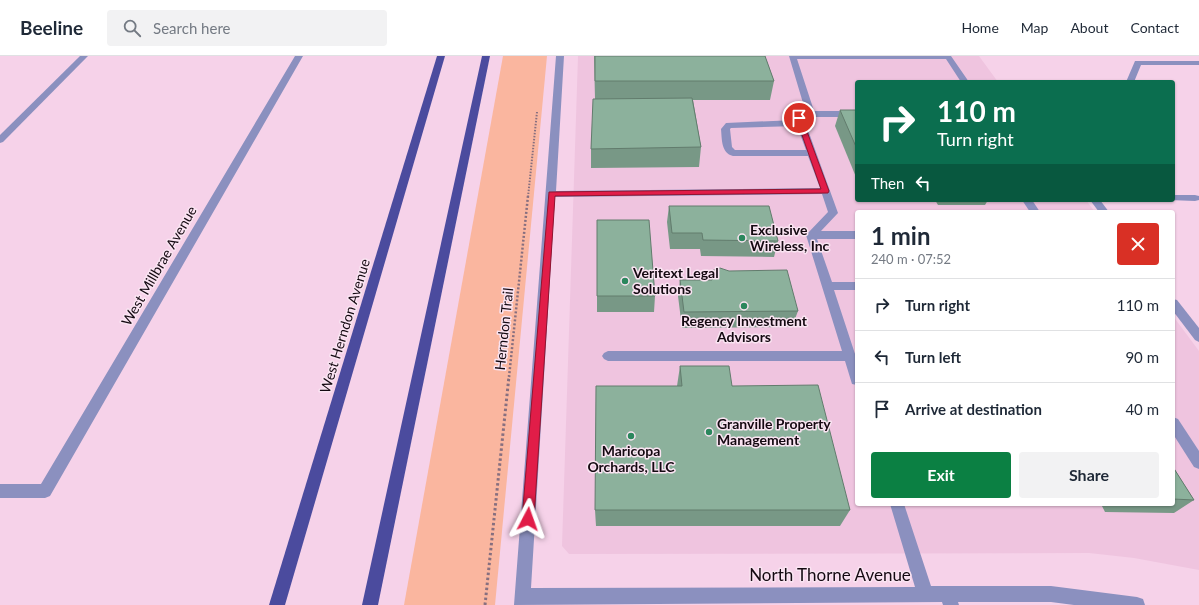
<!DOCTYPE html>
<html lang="en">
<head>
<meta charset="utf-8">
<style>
  body { margin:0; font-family:Lato,sans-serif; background:#f2f2f3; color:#1f2937; height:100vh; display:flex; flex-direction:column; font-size:15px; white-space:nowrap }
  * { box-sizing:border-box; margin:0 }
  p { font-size:13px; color:#747a83 }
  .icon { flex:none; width:22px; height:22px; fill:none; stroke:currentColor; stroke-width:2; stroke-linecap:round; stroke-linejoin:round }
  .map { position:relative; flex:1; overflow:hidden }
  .sheet { position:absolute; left:855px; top:154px; width:320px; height:296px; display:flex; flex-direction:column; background:#fff; border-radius:4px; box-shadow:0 1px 3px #0004 }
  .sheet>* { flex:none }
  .hud { position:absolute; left:855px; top:24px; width:320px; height:122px; border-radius:4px; box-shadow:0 1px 3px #0004; background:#0b6e4f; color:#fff; overflow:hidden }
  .pin { position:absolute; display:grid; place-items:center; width:34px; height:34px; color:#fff; margin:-17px; border:2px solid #fff; border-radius:50%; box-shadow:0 1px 4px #0007 }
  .me { position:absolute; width:44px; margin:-22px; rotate:4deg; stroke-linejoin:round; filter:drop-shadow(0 0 3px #0008) }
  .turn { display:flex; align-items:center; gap:14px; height:84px; padding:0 16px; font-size:18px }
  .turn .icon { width:52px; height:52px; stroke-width:2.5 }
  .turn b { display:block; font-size:28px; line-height:34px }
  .then { display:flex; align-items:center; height:38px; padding:0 16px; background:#0003; gap:8px; font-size:15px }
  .round { display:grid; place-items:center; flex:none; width:42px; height:42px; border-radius:4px; background:#f2f2f3 }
  .overview { display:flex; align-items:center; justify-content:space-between; height:68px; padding:0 16px }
  h1 { font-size:24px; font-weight:700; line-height:30px }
  .action { display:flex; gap:8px; margin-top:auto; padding:8px 16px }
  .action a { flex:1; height:46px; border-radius:4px; background:#0b8043; color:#fff; font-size:16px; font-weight:700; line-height:46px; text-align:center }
  .action a+a { background:#f2f2f3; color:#1f2937 }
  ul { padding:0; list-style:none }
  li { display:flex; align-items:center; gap:12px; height:52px; padding:0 16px; border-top:1px solid #e0e1e3 }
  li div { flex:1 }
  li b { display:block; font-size:15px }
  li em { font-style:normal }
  header { display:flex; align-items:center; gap:24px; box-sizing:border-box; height:56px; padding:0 20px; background:#fff; border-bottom:1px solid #e0e1e3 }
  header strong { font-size:19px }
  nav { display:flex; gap:22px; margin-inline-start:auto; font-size:14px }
  .search { width:280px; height:36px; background:#f2f2f3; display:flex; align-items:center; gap:10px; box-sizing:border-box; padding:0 14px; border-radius:4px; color:#747a83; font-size:15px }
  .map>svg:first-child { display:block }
</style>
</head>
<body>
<header>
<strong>Beeline</strong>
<div class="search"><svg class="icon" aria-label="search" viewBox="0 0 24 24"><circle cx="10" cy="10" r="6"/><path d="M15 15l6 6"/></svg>Search here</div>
<nav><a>Home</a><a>Map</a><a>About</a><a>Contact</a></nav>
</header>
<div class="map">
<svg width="1199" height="549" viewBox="0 0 1199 549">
  <rect width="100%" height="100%" fill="#f6d2e9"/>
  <path fill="#efc4df" d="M578,0H979L998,26H857V144H1086L1095,156H857V448H1173V260L1199,295V514L1134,502L1089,497L569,498L562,490Z"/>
  <path fill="#fab69f" d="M503,0H547L495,549H404Z"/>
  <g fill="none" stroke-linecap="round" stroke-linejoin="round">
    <path stroke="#876f7f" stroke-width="2" stroke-dasharray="1.5 1.5" stroke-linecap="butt" d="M528,141L537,56"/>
    <path stroke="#876f7f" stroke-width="2.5" stroke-dasharray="2 2" stroke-linecap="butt" d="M509,321L528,140"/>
    <path stroke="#876f7f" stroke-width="3" stroke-dasharray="2.5 2.5" stroke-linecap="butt" d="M485,549L509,320"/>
    <g fill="#8b90bf" fill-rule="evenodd">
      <path d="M80,0H88L3,86L0,87V79Z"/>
      <path d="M295,0H303L50,440L45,442H0V428H41Z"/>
      <path d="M556,0H564L556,135L820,132L808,100H733C721,97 722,83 721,73L726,67L796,64V60L806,57L789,0H951L969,26H961L946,3H797L814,55H857V61H812L804,63L838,157L821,175H857V183H817L832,226H857V234H834L857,304V329L852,328L845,305H608L604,303L602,300L604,297L608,295H842L806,179L828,156L822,138L555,141L531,532L915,531L890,448H904L931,530H1051L1137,541L1143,543L1145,549H1074L1051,546H958L959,549H943L942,546L514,549ZM797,70L806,94H735L732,91L730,73L731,72Z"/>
      <path d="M1135,5H1199V9H1141L1134,26H1126Z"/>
      <path d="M1173,139H1195L1199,140V144L1195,145L1169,144H1173Z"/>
      <path d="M1022,144H1032L1040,156H1030Z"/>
      <path d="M1090,144H1100L1109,156H1099Z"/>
      <path d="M1173,243L1177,244L1199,272V286L1195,284L1173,255Z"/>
      <path d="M1173,361L1178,363L1199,395V413L1194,411L1173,378Z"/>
    </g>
    <g fill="#4b4b9e" fill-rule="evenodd">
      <path d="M437,0H445L285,549H269Z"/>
      <path d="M482,0H490L378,549H362Z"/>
    </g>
  </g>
  <g fill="#789886">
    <path d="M594,0H765L774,25L770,44H693L701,91L699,111L591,112V93L595,43Z"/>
    <path d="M840,54H857V121H856L835,70Z"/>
    <path d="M935,144H988L985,149H938Z"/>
    <path d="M669,150L778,185L774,201L701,200L700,193H670L667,166Z"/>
    <path d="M597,164L655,240L654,256H597Z"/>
    <path d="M711,215L798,255L792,271L682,272L678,240L680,224H709Z"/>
    <path d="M680,310L732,330L850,454L840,470H596L595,454L677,330Z"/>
    <path d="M1173,411L1194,444L1174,457L1105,456L1101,448H1173Z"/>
  </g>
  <g fill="#8cb19c" stroke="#627c6d">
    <path d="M595,0H765L774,25H595Z"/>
    <path d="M692,42L701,91L591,93L593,43Z"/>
    <path d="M840,54H857V93Z"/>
    <path d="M669,150H769L778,185L703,184L702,177H672Z"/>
    <path d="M597,164H649L655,240H597Z"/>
    <path d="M720,212L729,215L787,214L798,255L684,256L680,224H712L711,215Z"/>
    <path d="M680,310H729L732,330L818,329L850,454H595L596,330H682Z"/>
    <path d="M1173,411L1194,444L1173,443Z"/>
  </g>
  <path fill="#e11d48" stroke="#92132f" d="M799,60L802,62L829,135L828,137L555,140L534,463L532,467L528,468L524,467L522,463L549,136L821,133L796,62Z"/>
  <g fill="#2b875d" stroke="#fae4f2" stroke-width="1.5">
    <circle cx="742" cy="182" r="4"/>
    <circle cx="625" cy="225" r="4"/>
    <circle cx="744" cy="250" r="4"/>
    <circle cx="709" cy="376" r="4"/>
    <circle cx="631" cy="380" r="4"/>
  </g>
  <g text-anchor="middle" stroke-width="3" stroke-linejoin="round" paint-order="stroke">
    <g font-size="14" font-weight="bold" fill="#140911" stroke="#fae4f2" text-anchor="start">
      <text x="750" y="179">Exclusive<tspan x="750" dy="16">Wireless, Inc</tspan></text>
      <text x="633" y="222">Veritext Legal<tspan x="633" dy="16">Solutions</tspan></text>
      <text x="744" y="270" text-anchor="middle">Regency Investment<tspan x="744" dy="16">Advisors</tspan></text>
      <text x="717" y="373">Granville Property<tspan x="717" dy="16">Management</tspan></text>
      <text x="631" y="400" text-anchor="middle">Maricopa<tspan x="631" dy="16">Orchards, LLC</tspan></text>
    </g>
    <g font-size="14" fill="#140911" stroke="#fae4f2">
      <text transform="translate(159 210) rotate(-60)" y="5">West Millbrae Avenue</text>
      <text transform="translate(345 270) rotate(-73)" y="5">West Herndon Avenue</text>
      <text transform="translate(504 273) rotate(-84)" y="5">Herndon Trail</text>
    </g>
    <g font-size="17" fill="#140911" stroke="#fae4f2">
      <text x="830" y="525">North Thorne Avenue</text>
    </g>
  </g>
</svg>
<div class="pin" style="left:799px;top:62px;background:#d93025"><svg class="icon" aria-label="arrive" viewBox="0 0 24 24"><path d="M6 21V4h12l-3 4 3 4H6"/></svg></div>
<svg class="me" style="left:528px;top:463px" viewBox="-20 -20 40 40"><path d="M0-17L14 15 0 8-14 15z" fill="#e11d48" stroke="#fff" stroke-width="4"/></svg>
<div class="hud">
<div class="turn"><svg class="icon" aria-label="right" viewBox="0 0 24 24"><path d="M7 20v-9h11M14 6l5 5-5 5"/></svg><div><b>110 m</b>Turn right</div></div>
<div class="then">Then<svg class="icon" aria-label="left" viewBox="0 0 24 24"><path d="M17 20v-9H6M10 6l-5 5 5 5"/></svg></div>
</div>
<section class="sheet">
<div class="overview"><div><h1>1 min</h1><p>240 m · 07:52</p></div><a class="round" style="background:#d93025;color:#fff"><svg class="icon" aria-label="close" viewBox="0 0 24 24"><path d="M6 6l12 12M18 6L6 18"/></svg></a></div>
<ul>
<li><svg class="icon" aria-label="right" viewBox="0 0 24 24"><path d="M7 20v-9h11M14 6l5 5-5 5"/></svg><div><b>Turn right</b></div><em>110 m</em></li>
<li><svg class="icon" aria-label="left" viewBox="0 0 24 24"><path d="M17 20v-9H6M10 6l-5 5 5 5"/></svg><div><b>Turn left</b></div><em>90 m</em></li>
<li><svg class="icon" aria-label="arrive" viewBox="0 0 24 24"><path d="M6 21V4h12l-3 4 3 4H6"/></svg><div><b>Arrive at destination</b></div><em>40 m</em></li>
</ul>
<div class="action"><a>Exit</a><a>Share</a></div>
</section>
</div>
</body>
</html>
